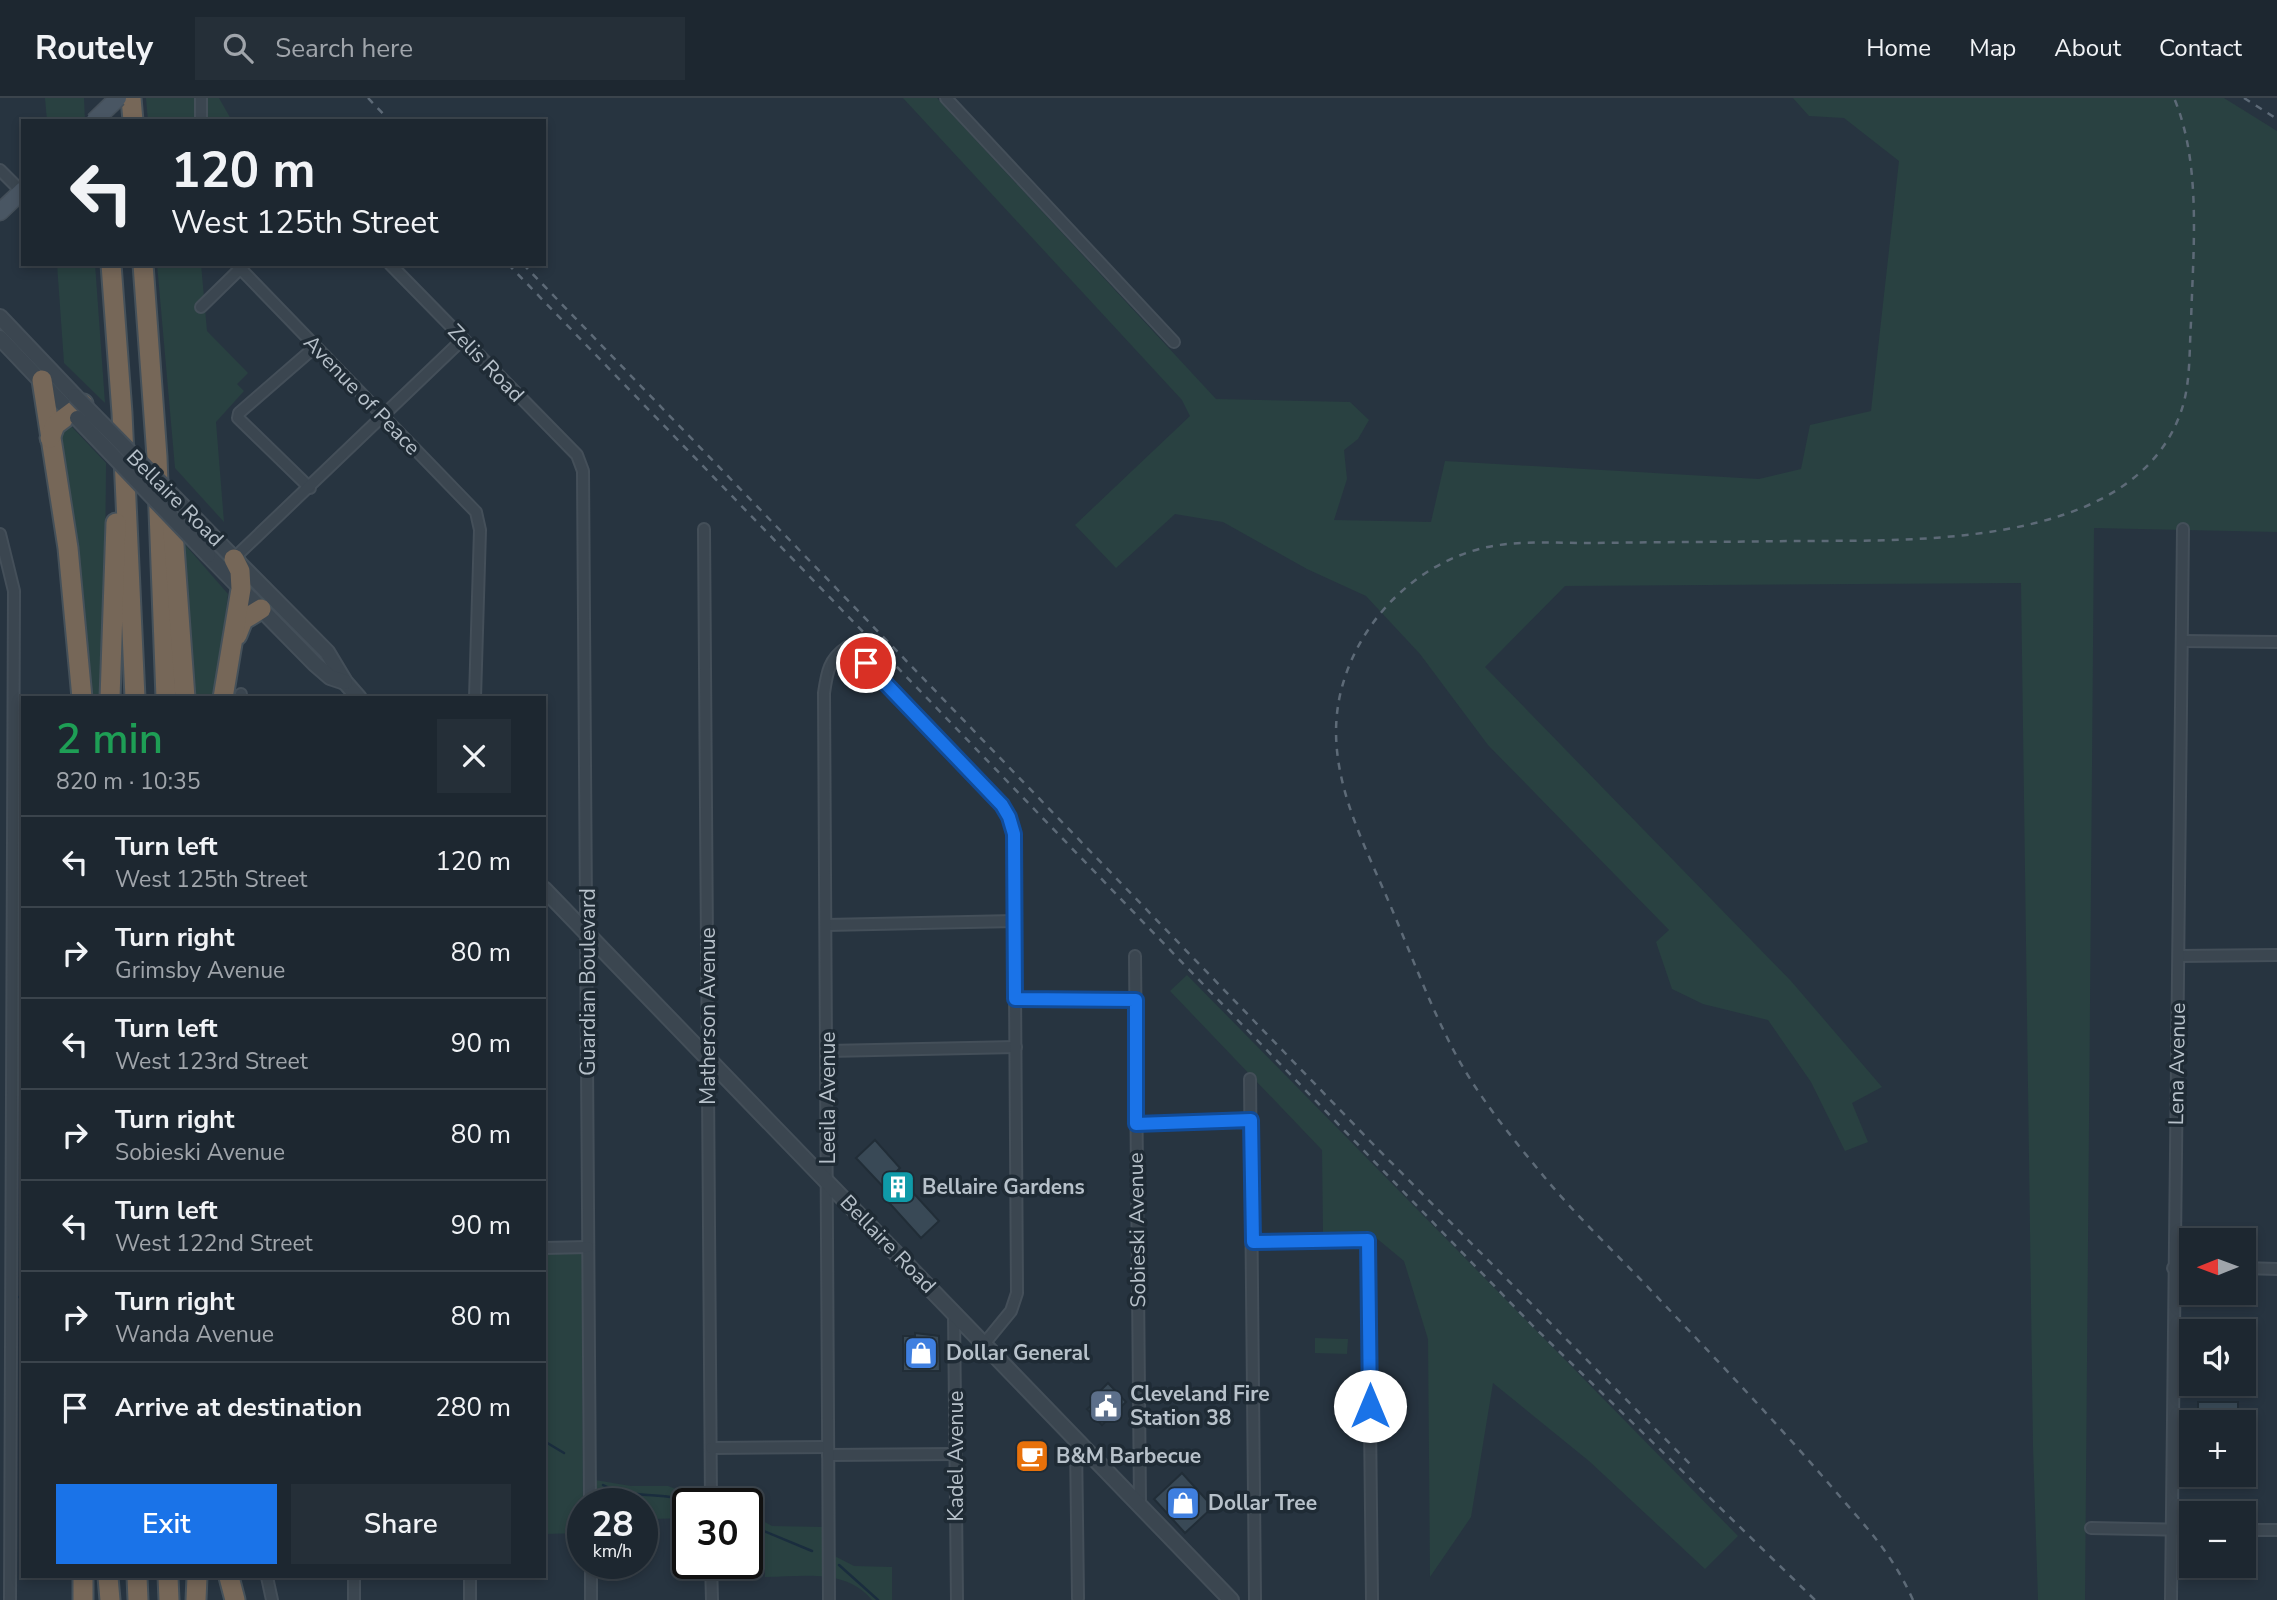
<!DOCTYPE html>
<html lang="en">
<head>
<meta charset="utf-8">
<style>
  body { margin:0; font-family:"Nunito Sans",sans-serif; background:#252f38; color:#f1f3f6; height:100vh; display:flex; flex-direction:column; font-size:26px; white-space:nowrap }
  * { box-sizing:border-box; margin:0 }
  p { font-size:23px; color:#a0a5ab }
  .icon { flex:none; width:38px; height:38px; fill:none; stroke:currentColor; stroke-width:2; stroke-linecap:round; stroke-linejoin:round }
  .map { position:relative; flex:1; overflow:hidden }
  .sheet { position:absolute; left:21px; top:598px; width:525px; height:882px; display:flex; flex-direction:column; background:#1d2730; border-radius:0px; box-shadow:0 4px 10px #0003,0 0 0 2px #3b444c }
  .sheet>* { flex:none }
  .guide { position:absolute; left:21px; top:21px; width:525px; height:147px; border-radius:0px; box-shadow:0 4px 10px #0003,0 0 0 2px #3b444c; background:#1d2730; color:#f1f3f6; overflow:hidden }
  .needle { width:46px; rotate:269deg }
  .tools { position:absolute; left:2179px; top:1130px; display:grid; gap:14px }
  .tools a { display:grid; place-items:center; width:77px; height:77px; border-radius:0px; background:#1d2730; box-shadow:0 4px 10px #0003,0 0 0 2px #3b444c; font-size:35px }
  .speed { position:absolute; left:567px; top:1390px; display:flex; gap:14px; font-size:35px; font-weight:700; text-align:center }
  .speed>* { display:grid; place-content:center; width:91px; height:91px; border-radius:50%; background:#1d2730; box-shadow:0 4px 10px #0003,0 0 0 2px #3b444c; line-height:1 }
  .speed small { font-size:18px; font-weight:400 }
  .speed .limit { border:4px solid #111; border-radius:10px; background:#fff; color:#111 }
  .pin { position:absolute; display:grid; place-items:center; width:60px; height:60px; color:#fff; margin:-30px; border:4px solid #fff; border-radius:50%; box-shadow:0 2px 7px #0007 }
  .me { position:absolute; width:77px; margin:-38px; rotate:0deg; stroke-linejoin:round; filter:drop-shadow(0 0 5px #0008) }
  .turn { display:flex; align-items:center; gap:24px; height:147px; padding:0 35px; font-size:32px }
  .turn .icon { width:91px; height:91px; stroke-width:2.5 }
  .turn b { display:block; font-size:49px; line-height:60px }
  .round { display:grid; place-items:center; flex:none; width:74px; height:74px; border-radius:0px; background:#252f38 }
  .summary { display:flex; align-items:center; justify-content:space-between; height:119px; padding:0 35px }
  h1 { font-size:42px; font-weight:600; line-height:52px; color:#1e9e55 }
  .action { display:flex; gap:14px; margin-top:auto; padding:14px 35px }
  .action a { flex:1; height:80px; border-radius:0px; background:#1a73e8; color:#fff; font-size:28px; font-weight:600; line-height:80px; text-align:center }
  .action a+a { background:#252f38; color:#f1f3f6 }
  ul { padding:0; list-style:none }
  li { display:flex; align-items:center; gap:21px; height:91px; padding:0 35px; border-top:2px solid #3b444c }
  li div { flex:1 }
  li b { display:block; font-size:26px }
  li em { font-style:normal }
  header { display:flex; align-items:center; gap:42px; box-sizing:border-box; height:98px; padding:0 35px; background:#1d2730; border-bottom:2px solid #3b444c }
  header strong { font-size:33px }
  nav { display:flex; gap:38px; margin-inline-start:auto; font-size:24px }
  .search { width:490px; height:63px; background:#252f38; display:flex; align-items:center; gap:18px; box-sizing:border-box; padding:0 24px; border-radius:0px; color:#a0a5ab; font-size:26px }
  .map>svg:first-child { display:block }
</style>
</head>
<body>
<header>
<strong>Routely</strong>
<div class="search"><svg class="icon" aria-label="search" viewBox="0 0 24 24"><circle cx="10" cy="10" r="6"/><path d="M15 15l6 6"/></svg>Search here</div>
<nav><a>Home</a><a>Map</a><a>About</a><a>Contact</a></nav>
</header>
<div class="map">
<svg width="2277" height="1502" viewBox="0 0 2277 1502">
  <rect width="100%" height="100%" fill="#273440"/>
  <g fill="#294141">
    <path d="M45,0H84L85,23H47Z"/>
    <path d="M146,0H219L232,23H148Z"/>
    <path d="M903,0H937L1216,301L1350,304L1369,322L1358,341L1344,352L1347,381L1334,422L1431,424L1445,363L1759,381L1801,371L1810,327L1871,313L1899,63L1844,20L1809,18L1793,0H2224L2277,33V434L2094,430L2085,1502H2038L2033,1349L2021,485L1565,488L1485,569L1791,883L1882,989L1852,1005L1868,1044L1845,1053L1811,984L1768,922L1703,906L1672,891L1656,844L1669,832L1488,647L1420,556L1366,498L1307,471L1223,424L1175,416L1116,470L1075,427L1190,318L1182,302Z"/>
    <path d="M57,166H95L105,305L64,265Z"/>
    <path d="M157,166H201L207,233L248,275L237,286L244,293L216,324L224,424L175,370Z"/>
    <path d="M65,327L72,329L106,365L104,600H87L56,344Z"/>
    <path d="M181,442L228,496L215,600H192Z"/>
    <path d="M1187,877L1738,1438L1705,1471L1589,1363L1493,1285L1471,1419L1430,1479L1428,1241L1404,1163L1369,1134L1323,1135L1322,1052L1170,893Z"/>
    <path d="M582,1154L583,1435L544,1436V1155Z"/>
    <path d="M1315,1240L1348,1241L1347,1256L1315,1255Z"/>
    <path d="M595,1382L631,1388H668L711,1405H688V1420L651,1421V1408H642V1405H595Z"/>
    <path d="M747,1414L772,1428L823,1429V1452L854,1468L892,1469V1502H872C845,1470 804,1479 765,1479V1445L747,1436Z"/>
  </g>
  <g fill="none" stroke-linecap="round" stroke-linejoin="round">
    <g stroke="#1a2d3e" stroke-width="2.5">
      <path d="M19,1199L23,1200"/>
      <path d="M544,1343L564,1355"/>
      <path d="M603,1387C631,1402 663,1393 693,1404"/>
      <path d="M747,1426L812,1453"/>
      <path d="M839,1467L878,1502"/>
    </g>
  </g>
  <g fill="#394956" stroke="#212d37" stroke-width="2">
    <path d="M875,1042L900,1070L895,1075L939,1123L921,1140L883,1098L888,1094L856,1060Z"/>
    <path d="M915,1235L939,1238L940,1273H903V1238H915Z"/>
    <path d="M1108,1285L1126,1304L1102,1327L1087,1311L1094,1305L1091,1302Z"/>
    <path d="M2198,1304H2238V1325H2221V1319H2203V1316H2198Z"/>
    <path d="M1042,1342L1049,1350L1023,1373L1016,1365Z"/>
    <path d="M1182,1375L1213,1409L1185,1435L1154,1401Z"/>
  </g>
  <g fill="none" stroke-linecap="round" stroke-linejoin="round">
    <g stroke="#444f59" stroke-width="14">
      <g id="minor">
        <path d="M201,0V23"/>
        <path d="M946,0L1174,244"/>
        <path d="M0,72L21,93"/>
        <path d="M236,166L476,414L480,432L475,600"/>
        <path d="M390,166L577,357L583,373L590,1405"/>
        <path d="M201,209L244,167"/>
        <path d="M310,390L238,320L239,315L315,249"/>
        <path d="M704,431L711,1405"/>
        <path d="M0,436L14,493L10,1502"/>
        <path d="M230,464L463,241"/>
        <path d="M2182,543L2277,544"/>
        <path d="M241,600V596"/>
        <path d="M826,827L1015,823"/>
        <path d="M1135,858L1140,1406"/>
        <path d="M2179,858L2277,857"/>
        <path d="M1015,901L1136,902"/>
        <path d="M828,953L1016,949"/>
        <path d="M1250,981L1255,1502"/>
        <path d="M1136,1026L1251,1022"/>
        <path d="M1253,1144L1368,1142L1372,1502"/>
        <path d="M544,1150L588,1149"/>
        <path d="M2173,1170H2191"/>
        <path d="M2244,1170L2277,1171"/>
        <path d="M954,1215L957,1502"/>
        <path d="M1076,1344L1078,1500"/>
        <path d="M711,1350L828,1349"/>
        <path d="M828,1357L956,1356"/>
        <path d="M2091,1430L2191,1432"/>
        <path d="M2244,1432H2277"/>
        <path d="M591,1465V1502"/>
        <path d="M711,1465L712,1502"/>
        <path d="M267,1479L272,1502"/>
        <path d="M470,1479V1502"/>
        <path d="M354,1502V1479"/>
        <path d="M829,1502L824,595C827,574 829,561 847,549L855,553L1001,707L1009,719L1014,736L1017,1195L1011,1213L984,1246"/>
        <path d="M2171,1502L2183,431"/>
      </g>
    </g>
    <g stroke="#444f59" stroke-width="18">
      <g id="tertiary">
        <path d="M0,219L75,298"/>
        <path d="M0,240L76,320"/>
        <path d="M215,441L327,554L345,584L359,600"/>
        <path d="M208,457L315,566L330,579L345,584"/>
        <path d="M544,791L1231,1502"/>
      </g>
    </g>
    <g stroke="#444f59" stroke-width="19">
      <path id="secondary" d="M0,114L23,92"/>
    </g>
    <g stroke="#45515a" stroke-width="23">
      <g id="motorway">
        <path d="M131,0L133,23"/>
        <path d="M111,166L122,315L135,600"/>
        <path d="M143,166L157,359L166,600"/>
        <path d="M42,282L68,450L82,600"/>
        <path d="M50,340L55,327L83,306"/>
        <path d="M171,406L185,600"/>
        <path d="M237,537L243,522L261,511"/>
        <path d="M110,600L116,425"/>
        <path d="M223,600L241,491L240,473L234,461"/>
        <path d="M83,1479V1502"/>
        <path d="M108,1479L110,1502"/>
        <path d="M137,1479L138,1502"/>
        <path d="M168,1479L169,1502"/>
        <path d="M229,1479L235,1502"/>
        <path d="M196,1502L197,1479"/>
      </g>
    </g>
    <use href="#minor" stroke="#3b4650" stroke-width="10"/>
    <use href="#tertiary" stroke="#3b4650" stroke-width="14"/>
    <use href="#secondary" stroke="#495663" stroke-width="16"/>
    <use href="#motorway" stroke="#766758" stroke-width="19"/>
    <g stroke="#5d6a77" stroke-width="2.5" stroke-dasharray="7 7" stroke-linecap="butt">
      <path d="M368,0L390,23"/>
      <path d="M2244,0L2277,21"/>
      <path d="M508,166L1533,1228L1815,1502"/>
      <path d="M523,166L1371,1044L1692,1368"/>
      <path d="M1913,1502C1891,1453 1864,1427 1830,1387C1770,1317 1707,1252 1644,1185C1611,1151 1576,1117 1546,1081C1513,1041 1479,1000 1455,955C1429,906 1410,853 1388,802C1360,737 1324,670 1340,597C1356,526 1413,467 1483,450C1516,442 1555,445 1590,445C1657,444 1725,444 1793,443C1909,442 2127,452 2179,319C2191,290 2189,255 2191,224C2193,153 2202,66 2174,0"/>
    </g>
    <g stroke="#444f59" stroke-width="18" stroke-linecap="butt">
      <g id="tertiary-bridge">
        <path d="M75,298L215,441"/>
        <path d="M77,320L208,457"/>
      </g>
    </g>
    <g stroke="#444f59" stroke-width="19" stroke-linecap="butt">
      <path id="secondary-bridge" d="M94,23L118,0"/>
    </g>
    <use href="#tertiary-bridge" stroke="#3b4650" stroke-width="14"/>
    <use href="#secondary-bridge" stroke="#495663" stroke-width="16"/>
  </g>
  <g fill="none" stroke-linecap="round" stroke-linejoin="round">
    <g stroke="#114b97" stroke-width="18">
      <path id="route" d="M866,565L1002,707L1009,719L1014,736L1015,901L1136,902V1026L1251,1022L1253,1144L1368,1142L1370,1308"/>
    </g>
    <use href="#route" stroke="#1a73e8" stroke-width="12"/>
  </g>
  <defs>
    <g id="building-square" transform="scale(1.75)"><rect x="-9" y="-9" width="18" height="18" rx="4" fill="#0f9aa8" stroke="#1f2b35"/><path d="M-4-6H4V6H1V3H-1V6H-4ZM-2.5-4.3h1.7v1.8h-1.7ZM.8-4.3h1.7v1.8H.8ZM-2.5-1h1.7V.8h-1.7ZM.8-1h1.7V.8H.8Z" fill="#fff"/></g>
    <g id="shop-square" transform="scale(1.75)"><rect x="-9" y="-9" width="18" height="18" rx="4" fill="#3f7fe0" stroke="#1f2b35"/><path d="M-5-2.5h2.3a2.7 3.5 0 0 1 5.4 0H5L5.5 6h-11ZM-1.5-2.5h3a1.5 2.3 0 0 0-3 0Z" fill="#fff"/></g>
    <g id="civic-square" transform="scale(1.75)"><rect x="-9" y="-9" width="18" height="18" rx="4" fill="#5c6f8a" stroke="#1f2b35"/><path d="M-.6-6.5H3V-4.5H.6V-3L4-1V1h2V6H-6V1h2V-1L-.6-3ZM-1.2 2.5V6h2.4V2.5Z" fill="#fff"/></g>
    <g id="cafe-square" transform="scale(1.75)"><rect x="-9" y="-9" width="18" height="18" rx="4" fill="#e8710a" stroke="#1f2b35"/><path d="M-5.5-4.5H6V0H3Q3 3.5 0 3.5H-2.5Q-5.5 3.5-5.5 0ZM3-3.2v2h1.7v-2ZM-6 4.5H4V6H-6Z" fill="#fff"/></g>
  </defs>
  <g fill-rule="evenodd">
    <use href="#building-square" x="898" y="1089"/>
    <use href="#shop-square" x="921" y="1255"/>
    <use href="#civic-square" x="1106" y="1308"/>
    <use href="#cafe-square" x="1032" y="1358"/>
    <use href="#shop-square" x="1183" y="1405"/>
  </g>
  <g text-anchor="middle" stroke-width="7" stroke-linejoin="round" paint-order="stroke">
    <g font-size="21" fill="#b7c1ca" stroke="#1f2b35">
      <text transform="translate(486 265) rotate(46)" y="7">Zelis Road</text>
      <text transform="translate(362 297) rotate(46)" y="7">Avenue of Peace</text>
      <text transform="translate(175 400) rotate(45)" y="7">Bellaire Road</text>
      <text transform="translate(588 884) rotate(-90)" y="7">Guardian Boulevard</text>
      <text transform="translate(708 918) rotate(-90)" y="7">Matherson Avenue</text>
      <text transform="translate(2177 966) rotate(-89)" y="7">Lena Avenue</text>
      <text transform="translate(828 1000) rotate(-90)" y="7">Leeila Avenue</text>
      <text transform="translate(1137 1132) rotate(-91)" y="7">Sobieski Avenue</text>
      <text transform="translate(888 1146) rotate(46)" y="7">Bellaire Road</text>
      <text transform="translate(956 1358) rotate(-90)" y="7">Kadel Avenue</text>
    </g>
    <g font-size="21" font-weight="bold" fill="#b7c1ca" stroke="#1f2b35" text-anchor="start">
      <text x="922" y="1096">Bellaire Gardens</text>
      <text x="946" y="1262">Dollar General</text>
      <text x="1130" y="1303">Cleveland Fire<tspan x="1130" dy="24">Station 38</tspan></text>
      <text x="1056" y="1365">B&amp;M Barbecue</text>
      <text x="1208" y="1412">Dollar Tree</text>
    </g>
  </g>
</svg>
<div class="tools">
<a><svg class="needle" viewBox="-14 -14 28 28"><path d="M0-13l5 13h-10z" fill="#e53935"/><path d="M0 13l5-13h-10z" fill="#a0a5ab"/></svg></a>
<a><svg class="icon" aria-label="sound" viewBox="0 0 24 24"><path d="M4 9h4l5-4v14l-5-4H4zM17 9q2 3 0 6"/></svg></a>
<a>+</a>
<a>−</a>
</div>
<div class="speed"><div>28<small>km/h</small></div><div class="limit">30</div></div>
<div class="pin" style="left:866px;top:565px;background:#d93025"><svg class="icon" aria-label="arrive" viewBox="0 0 24 24"><path d="M6 21V4h12l-3 4 3 4H6"/></svg></div>
<svg class="me" style="left:1370px;top:1308px" viewBox="-20 -20 40 40"><circle r="19" fill="#fff"/><path d="M0-13L10 11 0 6-10 11z" fill="#1a73e8"/></svg>
<div class="guide">
<div class="turn"><svg class="icon" aria-label="left" viewBox="0 0 24 24"><path d="M17 20v-9H6M10 6l-5 5 5 5"/></svg><div><b>120 m</b>West 125th Street</div></div>
</div>
<section class="sheet">
<div class="summary"><div><h1>2 min</h1><p>820 m · 10:35</p></div><a class="round"><svg class="icon" aria-label="close" viewBox="0 0 24 24"><path d="M6 6l12 12M18 6L6 18"/></svg></a></div>
<ul>
<li><svg class="icon" aria-label="left" viewBox="0 0 24 24"><path d="M17 20v-9H6M10 6l-5 5 5 5"/></svg><div><b>Turn left</b><p>West 125th Street</p></div><em>120 m</em></li>
<li><svg class="icon" aria-label="right" viewBox="0 0 24 24"><path d="M7 20v-9h11M14 6l5 5-5 5"/></svg><div><b>Turn right</b><p>Grimsby Avenue</p></div><em>80 m</em></li>
<li><svg class="icon" aria-label="left" viewBox="0 0 24 24"><path d="M17 20v-9H6M10 6l-5 5 5 5"/></svg><div><b>Turn left</b><p>West 123rd Street</p></div><em>90 m</em></li>
<li><svg class="icon" aria-label="right" viewBox="0 0 24 24"><path d="M7 20v-9h11M14 6l5 5-5 5"/></svg><div><b>Turn right</b><p>Sobieski Avenue</p></div><em>80 m</em></li>
<li><svg class="icon" aria-label="left" viewBox="0 0 24 24"><path d="M17 20v-9H6M10 6l-5 5 5 5"/></svg><div><b>Turn left</b><p>West 122nd Street</p></div><em>90 m</em></li>
<li><svg class="icon" aria-label="right" viewBox="0 0 24 24"><path d="M7 20v-9h11M14 6l5 5-5 5"/></svg><div><b>Turn right</b><p>Wanda Avenue</p></div><em>80 m</em></li>
<li><svg class="icon" aria-label="arrive" viewBox="0 0 24 24"><path d="M6 21V4h12l-3 4 3 4H6"/></svg><div><b>Arrive at destination</b></div><em>280 m</em></li>
</ul>
<div class="action"><a>Exit</a><a>Share</a></div>
</section>
</div>
</body>
</html>
